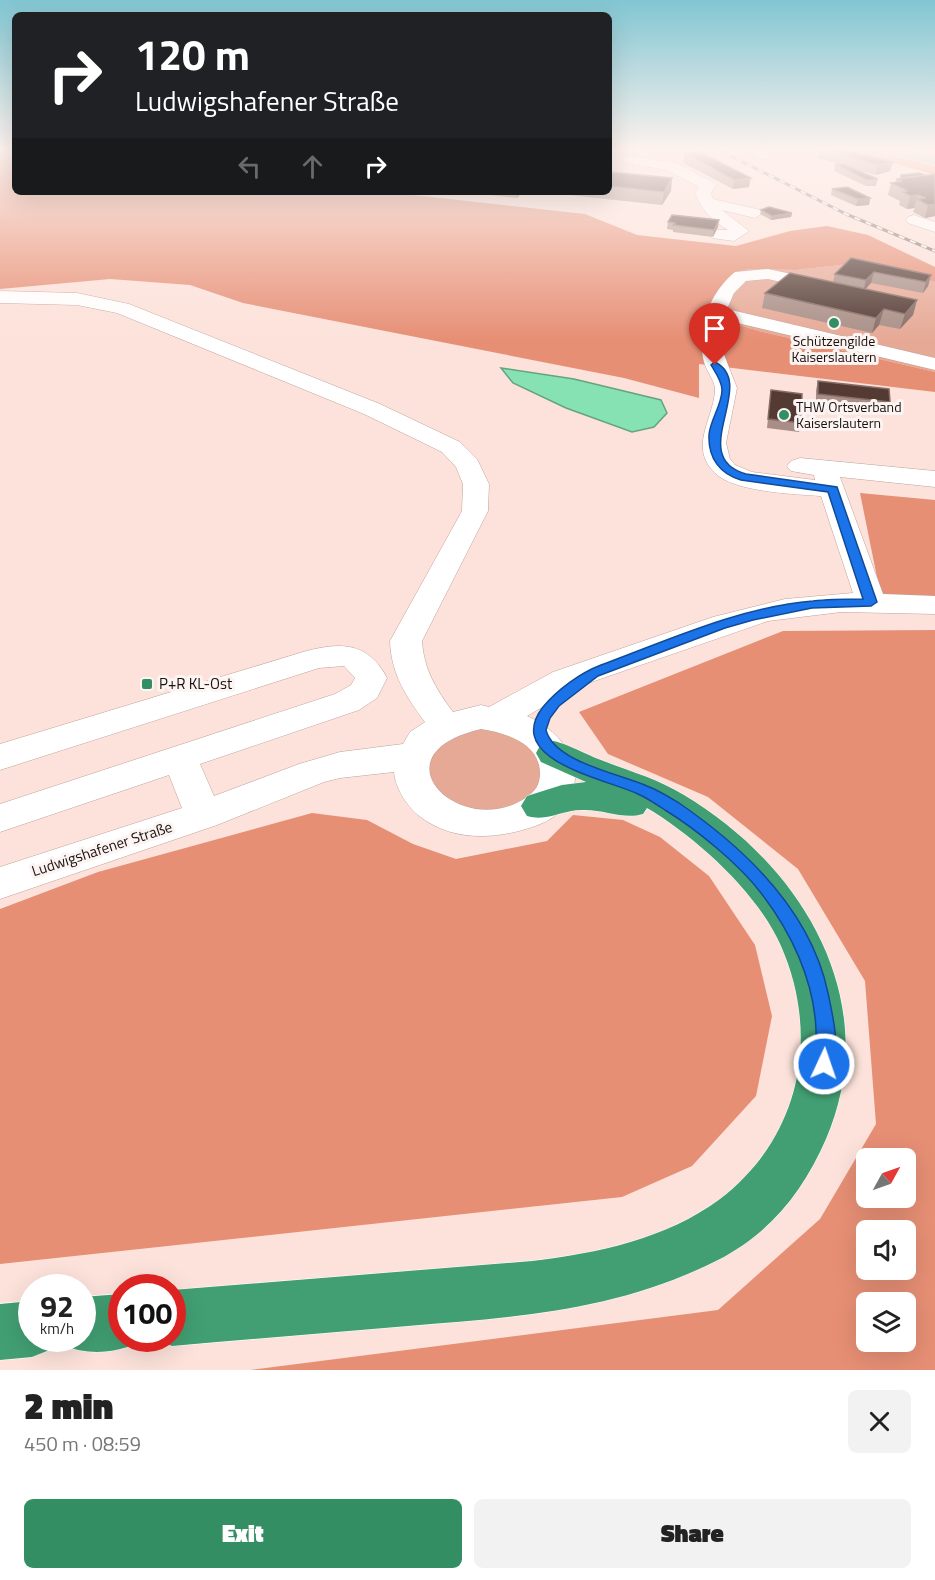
<!DOCTYPE html>
<html lang="en">
<head>
<meta charset="utf-8">
<style>
  body { margin:0; font-family:"Titillium Web",sans-serif; background:#f2f2f2; color:#222; height:100vh; display:flex; flex-direction:column; font-size:22px; white-space:nowrap }
  * { box-sizing:border-box; margin:0 }
  p { font-size:20px; color:#767676 }
  .icon { flex:none; width:33px; height:33px; fill:none; stroke:currentColor; stroke-width:2; stroke-linecap:round; stroke-linejoin:round }
  .map { position:relative; height:1370px; overflow:hidden }
  .side { display:flex; flex-direction:column; background:#fff; flex:1 }
  .side>* { flex:none }
  .guide { position:absolute; left:12px; top:12px; width:600px; height:183px; border-radius:9px; box-shadow:0 6px 24px #0002; background:#202124; color:#fff; overflow:hidden }
  .needle { width:39px; rotate:50deg }
  .tools { position:absolute; left:856px; top:1148px; display:grid; gap:12px }
  .tools a { display:grid; place-items:center; width:60px; height:60px; border-radius:9px; background:#fff; box-shadow:0 6px 24px #0002; font-size:30px }
  .speed { position:absolute; left:18px; top:1274px; display:flex; gap:12px; font-size:30px; font-weight:700; text-align:center }
  .speed>* { display:grid; place-content:center; width:78px; height:78px; border-radius:50%; background:#fff; box-shadow:0 6px 24px #0002; line-height:1 }
  .speed small { font-size:15px; font-weight:400 }
  .speed .limit { border:9px solid #d22; background:#fff; color:#111 }
  .pin { position:absolute; display:grid; place-items:center; width:51px; height:51px; color:#fff; margin:-62px -26px; border-radius:50% 50% 50% 0; rotate:-45deg; box-shadow:0 0 6px #0007 }
  .pin .icon { rotate:45deg }
  .me { position:absolute; width:66px; margin:-33px; rotate:3deg; stroke-linejoin:round; filter:drop-shadow(0 0 4px #0008) }
  .turn { display:flex; align-items:center; gap:21px; height:126px; padding:0 24px; font-size:27px }
  .turn .icon { width:78px; height:78px; stroke-width:2.5 }
  .turn b { display:block; font-size:42px; line-height:51px }
  .lanes { display:flex; align-items:center; height:57px; padding:0 24px; background:#0003; justify-content:center; gap:30px; direction:ltr }
  .lanes .off { opacity:.35 }
  .round { display:grid; place-items:center; flex:none; width:63px; height:63px; border-radius:9px; background:#f2f2f2 }
  .overview { display:flex; align-items:center; justify-content:space-between; height:102px; padding:0 24px }
  h1 { font-size:36px; font-weight:800; line-height:45px }
  .cta { display:flex; gap:12px; margin-top:auto; padding:12px 24px }
  .cta a { flex:1; height:69px; border-radius:9px; background:#338e64; color:#fff; font-size:24px; font-weight:800; line-height:69px; text-align:center }
  .cta a+a { background:#f2f2f2; color:#222 }
  .map>svg:first-child { display:block }
</style>
</head>
<body>
<div class="map">
<svg width="935" height="1370" viewBox="0 0 935 1370">
  <rect width="100%" height="100%" fill="#fce2da"/>
  <g fill="#e6a996">
    <path d="M849,264L884,268L935,282V372L759,331L706,315L735,273L749,269L796,270Z"/>
    <path d="M494,727L533,744L545,776L531,798L506,811L474,812L435,794L425,761L450,733Z"/>
  </g>
  <g fill="#e68f75" fill-rule="evenodd">
    <path d="M0,148H15V192H385L585,214L637,235L736,246L790,231L827,226L868,235L935,267V282L884,268L849,264L796,270L749,269L735,273L706,315L759,331L935,372V392L699,364V398L624,378L243,303L190,285L110,279L0,289Z"/>
    <path d="M842,148H862L935,166V175Z"/>
    <path d="M860,493L935,500V598L881,597Z"/>
    <path d="M935,630V1370H251L718,1310L820,1219L876,1124L865,981L798,869L708,797L608,754L579,712L783,631ZM867,1158H906V1197H867ZM867,1230H906V1269H867ZM867,1302H906V1341H867Z"/>
    <path d="M312,813L367,820L413,844L456,859L547,841L573,815L623,820L660,837L709,876L755,945L772,1016L756,1096L692,1166L622,1197L0,1264V909L98,872Z"/>
  </g>
  <path fill="#86e2b2" stroke="#66a381" stroke-width="1.5" d="M501,368L574,379L661,400L667,413L654,427L632,432L566,408L513,383Z"/>
  <g fill="none" stroke-linecap="round" stroke-linejoin="round">
    <g stroke="#c0a299" stroke-width="1">
      <g id="minor">
        <path d="M754,148H768L769,156L767,159H757Z"/>
        <path d="M629,156L676,163L713,182L716,185L711,193L713,199L761,210L763,213L755,218L722,210L749,231L734,241L712,238L710,234L712,230H728C713,221 701,210 695,193L699,187L667,170L624,163V157Z"/>
        <path d="M914,215L935,222V232L908,223L906,220L908,217Z"/>
        <path d="M768,269L834,283L836,287L827,293L768,279L746,281L734,293L727,309L935,358V370L725,320L723,352L737,388L726,443L730,459L735,465L752,472L815,480L814,475L791,471L787,466L791,461L800,458L935,471V487L840,477L883,594L935,596V614L841,612L768,621L577,687L527,716C564,733 593,771 562,809C553,820 539,825 526,829C489,840 449,840 418,815C406,805 395,787 394,772L340,778L324,782L217,825L0,899V867L182,808L169,775L0,832V804L335,694L351,685L355,678L344,666L319,668L0,770V744L303,652C339,642 368,641 387,678L377,698L359,710L200,764L214,796L299,764L340,752L403,744L410,732L425,722C406,697 391,673 390,641L462,511L463,484L456,467L442,452L364,414L117,313L77,305L0,303V291L77,293L129,304L380,404L460,442L477,459L489,484L488,511L422,641C424,670 436,689 453,712L481,705L489,707L553,672L713,617L785,599L853,593L821,496C794,494 734,492 715,473C689,448 712,421 715,392C716,381 707,373 704,362C696,330 709,293 735,272ZM481,729C506,733 541,743 540,775C539,786 536,790 527,797C463,842 370,755 481,729Z"/>
      </g>
    </g>
    <g stroke="#fff" stroke-width="1">
      <path id="major" d="M876,148H899L935,157V165L878,151Z"/>
    </g>
    <g stroke="#fff" stroke-width="1">
      <g id="highway">
        <path d="M554,741C570,745 585,754 601,760C629,771 658,779 684,795C803,866 885,1002 826,1139C803,1192 770,1233 718,1260C617,1311 518,1317 408,1326C329,1333 251,1339 172,1346L153,1338H172V1290L532,1261C598,1253 666,1239 720,1199C800,1138 821,1037 781,946C758,893 696,837 647,808L643,814C623,820 604,809 582,810C561,810 548,822 527,816L521,806L527,796L562,785L586,782L541,762L536,753L541,744Z"/>
        <path d="M122,1294V1338H143L142,1342C115,1353 89,1356 62,1345L59,1338H82V1297Z"/>
        <path d="M32,1301V1338H56L52,1349L32,1357L0,1360V1304Z"/>
      </g>
    </g>
    <use href="#minor" fill="#fff" fill-rule="evenodd"/>
    <use href="#major" fill="#8ec5ab" fill-rule="evenodd"/>
    <use href="#highway" fill="#429f73" fill-rule="evenodd"/>
    <g stroke="#887671" stroke-width="3">
      <path id="rail" d="M715,148L846,214L935,251"/>
    </g>
    <use href="#rail" stroke="#fbf4f2" stroke-width="2" stroke-dasharray="6" stroke-linecap="butt"/>
  </g>
  <g fill="#a88e86">
    <path d="M817,148H840L893,162L890,171L876,175L855,169L878,179L876,186H866L834,171L835,164H842L818,158L820,149L816,150Z"/>
    <path d="M685,153L749,187L733,189L683,163Z"/>
    <path d="M609,172L672,178L671,191L662,205L541,192H609Z"/>
    <path d="M919,173L935,216L925,218L913,212L915,208L907,209L899,205L900,201L888,195L891,183L896,182V179L900,178L901,175Z"/>
    <path d="M832,189L870,198L869,205L856,206L831,195Z"/>
    <path d="M462,192H522L517,198Z"/>
    <path d="M761,210L792,213L791,217L771,220L760,214Z"/>
    <path d="M668,222L718,227L713,237L673,232V230L667,229Z"/>
    <path d="M851,258L931,275L928,286L923,293L871,283L865,289L917,300L913,315L900,329L879,325L872,333L762,308L765,293L833,282L835,274Z"/>
    <path d="M818,381L890,402L888,411L816,403V390Z"/>
    <path d="M771,390L801,423L799,432L767,428Z"/>
  </g>
  <g fill="#866c65">
    <path d="M893,162L890,171L876,175L878,165Z"/>
    <path d="M672,178L671,191L662,205L664,192Z"/>
    <path d="M751,178L749,187L733,189L734,180Z"/>
    <path d="M517,192H522L517,198Z"/>
    <path d="M918,195L914,208L907,209L910,196Z"/>
    <path d="M870,198L869,205L856,206L858,199Z"/>
    <path d="M935,204V216L925,218L928,205Z"/>
    <path d="M792,213L791,217L771,220L772,216Z"/>
    <path d="M719,220L718,227L713,237L714,230Z"/>
    <path d="M874,272L871,283L863,292L866,280Z"/>
    <path d="M931,275L928,286L923,293L926,282Z"/>
    <path d="M917,300L913,315L900,329L905,314Z"/>
    <path d="M884,309L879,325L872,333L876,318Z"/>
  </g>
  <g fill="#533a33" stroke="#866c65" stroke-width="1.5">
    <path d="M822,148H840L893,162L878,165L845,156L848,155L820,149Z"/>
    <path d="M700,152L751,178L734,180L685,153Z"/>
    <path d="M835,164H843L878,179L867,180Z"/>
    <path d="M609,172L672,178L664,192L609,186Z"/>
    <path d="M919,173L925,175L901,178V175Z"/>
    <path d="M935,174V204L928,205L917,199L926,198L918,195L910,196L903,192L907,191L904,189L891,183L902,181L896,179Z"/>
    <path d="M847,187L870,198L858,199L832,189Z"/>
    <path d="M769,207L792,213L772,216L761,210Z"/>
    <path d="M672,215L719,220L714,230L673,225L675,223L668,222Z"/>
    <path d="M851,258L931,275L926,282L874,272L866,280L835,274Z"/>
    <path d="M790,273L917,300L905,314L884,309L876,318L765,293Z"/>
    <path d="M818,381L889,389L890,402L818,394Z"/>
    <path d="M771,390L802,394L801,423L768,419Z"/>
  </g>
  <linearGradient id="sky" x2="0" y2="1"><stop stop-color="#81c6d2"/><stop offset="0.44" stop-color="#fef2ee"/><stop offset="1" stop-color="#fef2ee" stop-opacity="0"/></linearGradient>
  <rect width="935" height="340" fill="url(#sky)"/>
  <path fill="#1a73e8" stroke="#114b97" stroke-width="1.5" d="M715,362C759,384 685,457 746,474L837,487L877,602L871,606L812,608L753,620L725,628L598,676L559,706L550,718L546,730C554,762 620,774 647,786C658,790 669,797 679,803C746,849 811,911 828,993C833,1017 841,1047 830,1070L824,1072L817,1070C811,1057 817,1043 816,1030C814,980 791,932 761,893C739,864 696,829 665,810C656,804 647,798 638,794C606,779 502,760 543,707C557,690 580,673 601,665C669,640 740,607 813,601C830,599 847,599 863,599L828,492L741,480C720,474 708,458 709,435C710,420 722,405 722,390C722,381 715,372 711,365Z"/>
  <g fill="#338e64" stroke="#fbf4f2" stroke-width="2">
    <circle cx="834" cy="323" r="6"/>
    <circle cx="784" cy="415" r="6"/>
    <rect x="141" y="678" width="12" height="12" rx="3"/>
  </g>
  <g text-anchor="middle" stroke-width="6" stroke-linejoin="round" paint-order="stroke">
    <g font-size="14" fill="#1b110e" stroke="#fbf4f2">
      <text x="834" y="346">Schützengilde<tspan x="834" dy="16">Kaiserslautern</tspan></text>
      <text x="796" y="412" text-anchor="start">THW Ortsverband<tspan x="796" dy="16">Kaiserslautern</tspan></text>
    </g>
    <g font-size="15" fill="#1b110e" stroke="#fbf4f2" text-anchor="start">
      <text x="159" y="689">P+R KL-Ost</text>
    </g>
    <g font-size="15" fill="#1b110e" stroke="#fbf4f2">
      <text transform="translate(102 849) rotate(-18)" y="5">Ludwigshafener Straße</text>
    </g>
  </g>
</svg>
<div class="tools">
<a><svg class="needle" viewBox="-14 -14 28 28"><path d="M0-13l5 13h-10z" fill="#e53935"/><path d="M0 13l5-13h-10z" fill="#767676"/></svg></a>
<a><svg class="icon" aria-label="sound" viewBox="0 0 24 24"><path d="M4 9h4l5-4v14l-5-4H4zM17 9q2 3 0 6"/></svg></a>
<a><svg class="icon" aria-label="layers" viewBox="0 0 24 24"><path d="M12 4l9 5-9 5-9-5zM3 14l9 5 9-5"/></svg></a>
</div>
<div class="speed"><div>92<small>km/h</small></div><div class="limit">100</div></div>
<div class="pin" style="left:715px;top:365px;background:#d93025"><svg class="icon" aria-label="arrive" viewBox="0 0 24 24"><path d="M6 21V4h12l-3 4 3 4H6"/></svg></div>
<svg class="me" style="left:824px;top:1064px" viewBox="-20 -20 40 40"><circle r="17" fill="#1a73e8" stroke="#fff" stroke-width="3"/><path d="M0-11L8 9 0 5-8 9z" fill="#fff"/></svg>
<div class="guide">
<div class="turn"><svg class="icon" aria-label="right" viewBox="0 0 24 24"><path d="M7 20v-9h11M14 6l5 5-5 5"/></svg><div><b>120 m</b>Ludwigshafener Straße</div></div>
<div class="lanes"><svg class="icon off" aria-label="left" viewBox="0 0 24 24"><path d="M17 20v-9H6M10 6l-5 5 5 5"/></svg><svg class="icon off" aria-label="ahead" viewBox="0 0 24 24"><path d="M12 20V5M6 11l6-6 6 6"/></svg><svg class="icon" aria-label="right" viewBox="0 0 24 24"><path d="M7 20v-9h11M14 6l5 5-5 5"/></svg></div>
</div>
</div>
<section class="side">
<div class="overview"><div><h1>2 min</h1><p>450 m · 08:59</p></div><a class="round"><svg class="icon" aria-label="close" viewBox="0 0 24 24"><path d="M6 6l12 12M18 6L6 18"/></svg></a></div>
<div class="cta"><a>Exit</a><a>Share</a></div>
</section>
</body>
</html>
